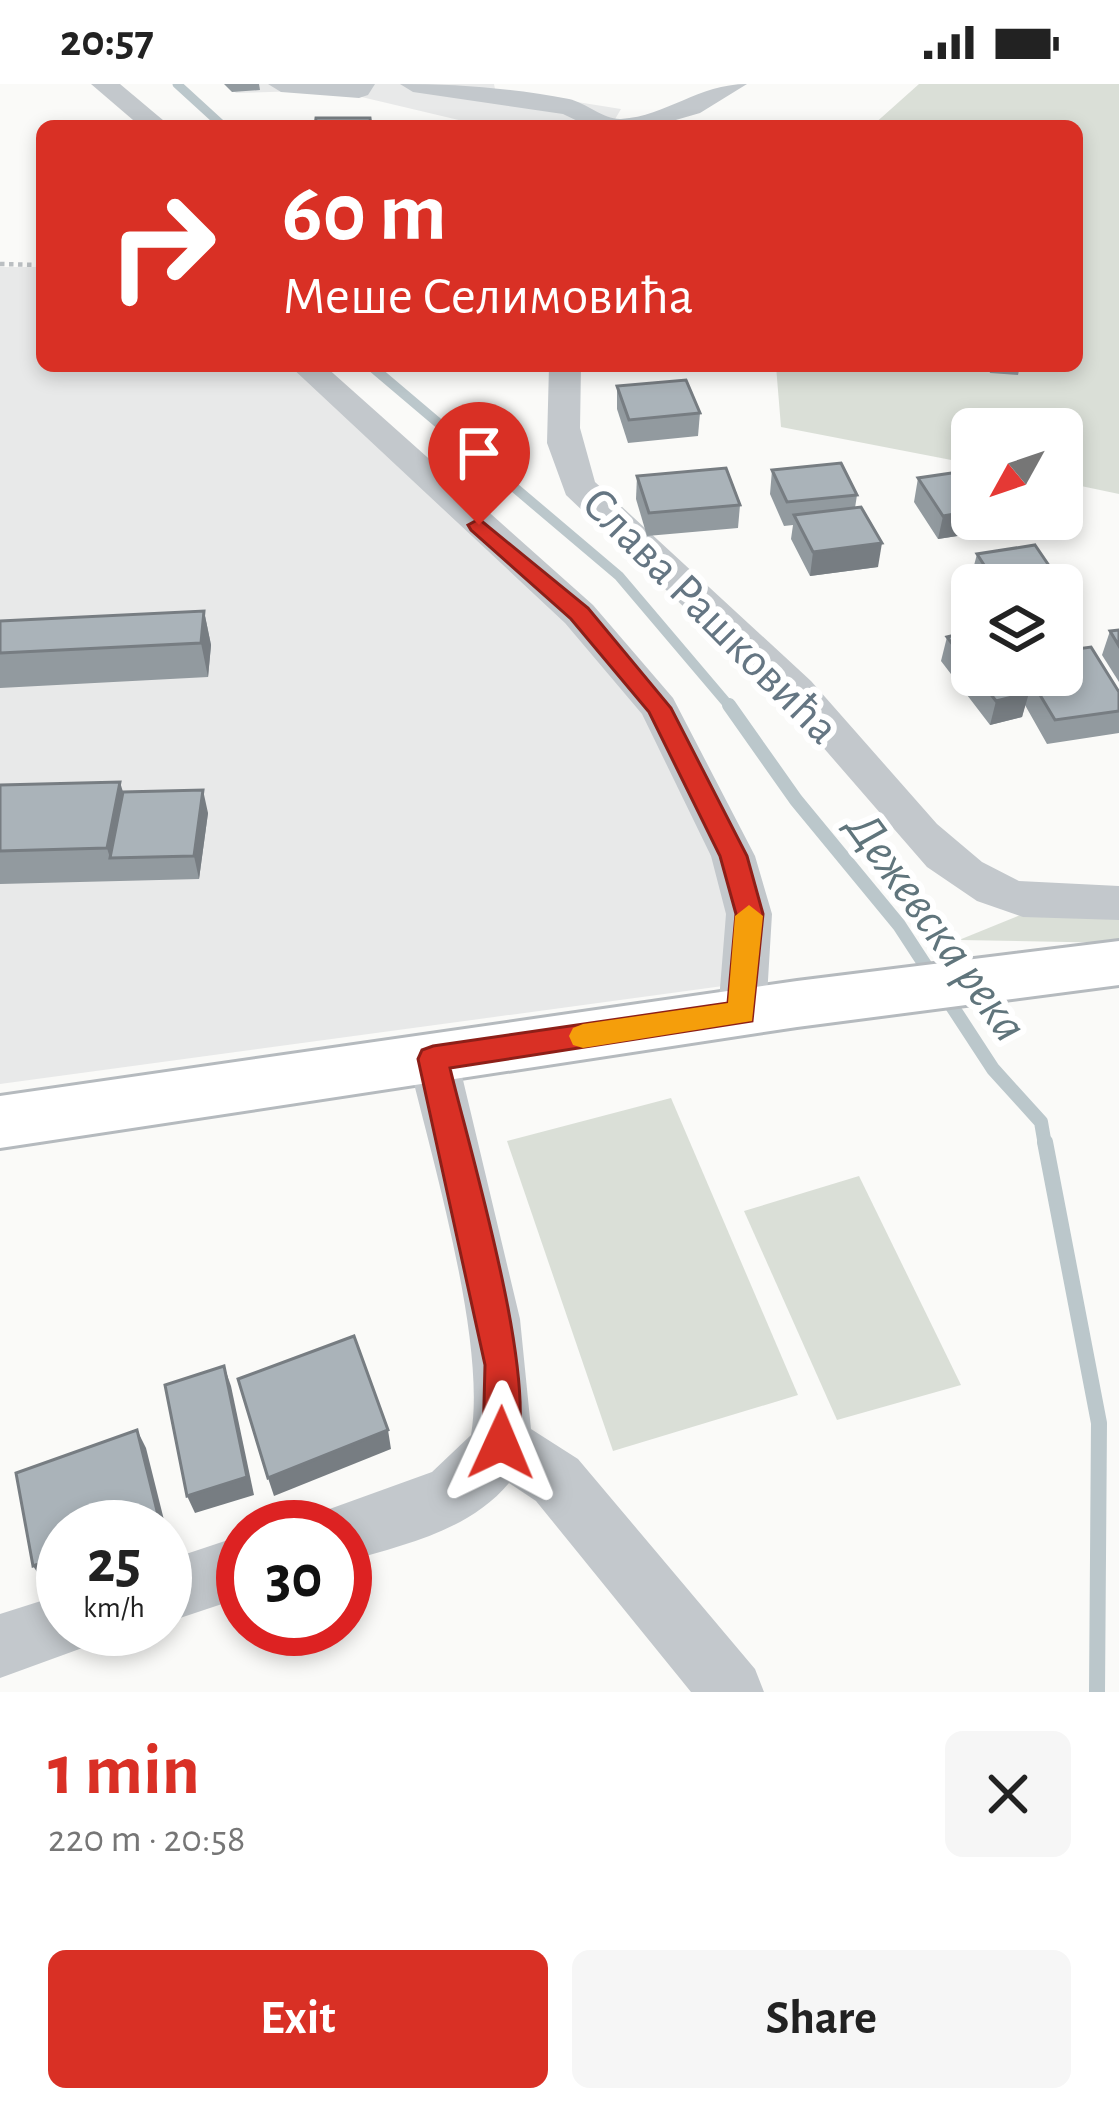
<!DOCTYPE html>
<html lang="en">
<head>
<meta charset="utf-8">
<style>
  body { margin:0; font-family:"Alegreya Sans",sans-serif; background:#f6f6f6; color:#222; height:100vh; display:flex; flex-direction:column; font-size:45px; white-space:nowrap }
  * { box-sizing:border-box; margin:0 }
  p { font-size:39px; color:#767676 }
  .icon { flex:none; width:66px; height:66px; fill:none; stroke:currentColor; stroke-width:2; stroke-linecap:round; stroke-linejoin:round }
  .map { position:relative; height:1608px; overflow:hidden }
  .sheet { display:flex; flex-direction:column; background:#fff; flex:1 }
  .sheet>* { flex:none }
  .top-card { position:absolute; left:36px; top:36px; width:1047px; height:252px; border-radius:18px; box-shadow:0 6px 18px #0003; background:#d93025; color:#fff; overflow:hidden }
  .needle { width:78px; rotate:230deg }
  .buttons { position:absolute; left:951px; top:324px; display:grid; gap:24px }
  .buttons a { display:grid; place-items:center; width:132px; height:132px; border-radius:18px; background:#fff; box-shadow:0 6px 18px #0003; font-size:60px }
  .speed { position:absolute; left:36px; top:1416px; display:flex; gap:24px; font-size:60px; font-weight:700; text-align:center }
  .speed>* { display:grid; place-content:center; width:156px; height:156px; border-radius:50%; background:#fff; box-shadow:0 6px 18px #0003; line-height:1 }
  .speed small { font-size:30px; font-weight:400 }
  .speed .limit { border:18px solid #d22; background:#fff; color:#111 }
  .pin { position:absolute; display:grid; place-items:center; width:102px; height:102px; color:#fff; margin:-123px -51px; border-radius:50% 50% 50% 0; rotate:-45deg; box-shadow:0 0 12px #0007 }
  .pin .icon { rotate:45deg }
  .me { position:absolute; width:132px; margin:-66px; rotate:1deg; stroke-linejoin:round; filter:drop-shadow(0 0 9px #0008) }
  .turn { display:flex; align-items:center; gap:42px; height:252px; padding:0 48px; font-size:54px }
  .turn .icon { width:156px; height:156px; stroke-width:2.5 }
  .turn b { display:block; font-size:84px; line-height:102px }
  .round { display:grid; place-items:center; flex:none; width:126px; height:126px; border-radius:18px; background:#f6f6f6 }
  .overview { display:flex; align-items:center; justify-content:space-between; height:204px; padding:0 48px }
  h1 { font-size:72px; font-weight:600; line-height:90px; color:#d93025 }
  .cta { display:flex; gap:24px; margin-top:auto; padding:24px 48px }
  .cta a { flex:1; height:138px; border-radius:18px; background:#d93025; color:#fff; font-size:48px; font-weight:600; line-height:138px; text-align:center }
  .cta a+a { background:#f6f6f6; color:#222 }
  .status { display:flex; justify-content:space-between; align-items:center; height:84px; padding:0 60px; background:#fff; direction:ltr }
  .status svg { height:33px; fill:currentColor }
  .map>svg:first-child { display:block }
</style>
</head>
<body>
<div class="status"><b>20:57</b><svg viewBox="0 0 49 12"><path d="M0 12V9h3v3zM5 12V6h3v6zM10 12V3h3v9zM15 12V0h3v12zM26 1h20v11H26zM47 4h2v5h-2z"/></svg></div>
<div class="map">
<svg width="1119" height="1608" viewBox="0 0 1119 1608">
  <rect width="100%" height="100%" fill="#fafaf8"/>
  <g fill="#e8e9e9">
    <path d="M226,0H494L495,5L621,25L611,42H484L332,6L236,9Z"/>
    <path d="M0,183H42V282H306L579,530L733,772L745,899L0,1000Z"/>
  </g>
  <g fill="#dadfd7">
    <path d="M919,0H1119V410L1062,398V345H972V380L781,343L776,282H1077V42H872Z"/>
    <path d="M1119,819V859L959,856L1045,821Z"/>
    <path d="M671,1014L798,1311L613,1367L507,1057Z"/>
    <path d="M859,1092L961,1301L837,1336L744,1127Z"/>
  </g>
  <g fill="none" stroke-linecap="round" stroke-linejoin="round">
    <path stroke="#bbc7cb" stroke-width="9" d="M177,0L223,42"/>
    <path stroke="#bbc7cb" stroke-width="10" d="M371,282L619,492L731,624"/>
    <path stroke="#bbc7cb" stroke-width="14" d="M729,621L796,716L899,841L993,985L1041,1038L1045,1061"/>
    <path stroke="#bbc7cb" stroke-width="16" d="M1045,1058L1099,1339L1097,1608"/>
    <g stroke="#b5babe" stroke-width="6">
      <path id="major" d="M1119,857V901L797,943L0,1064V1012L797,897Z"/>
    </g>
    <path stroke="#bbbfc2" stroke-width="4.5" stroke-dasharray="4.5 4.5" stroke-linecap="butt" d="M0,180L42,181"/>
    <g fill="#c3c8cc" fill-rule="evenodd">
      <path d="M91,0H120L170,42H140Z"/>
      <path d="M268,0H375L368,11L359,14L281,8Z"/>
      <path d="M400,0C457,0 513,4 569,15C586,19 605,36 621,35C667,32 698,0 747,0L700,29L655,42H588L563,30L413,8Z"/>
      <path d="M290,282H325L593,521L673,614L755,772L772,830L766,929L759,943L742,948L725,943L718,929L726,830L711,772L642,630L565,539Z"/>
      <path d="M549,282H581L580,344L595,398L811,597L937,740L982,778L1019,797L1119,802V836L1023,833L977,817L927,783L782,616L566,411L547,359Z"/>
      <path d="M433,955L450,961L458,975L520,1235L531,1345L578,1375L755,1585L764,1608H691L536,1417L509,1399C469,1447 403,1461 345,1478V1443H317L324,1427L432,1388L471,1351C487,1258 431,1072 408,975L416,961Z"/>
      <path d="M243,1451V1513L165,1539V1477Z"/>
      <path d="M63,1510V1545H93L85,1563L0,1594V1530Z"/>
    </g>
    <use href="#major" fill="#fff" fill-rule="evenodd"/>
  </g>
  <g fill="#929a9f">
    <path d="M224,0H259L260,6L232,8Z"/>
    <path d="M988,282H1020L1018,291L990,289Z"/>
    <path d="M617,302L700,329L698,352L628,359L617,325Z"/>
    <path d="M772,386L857,411L855,424L878,483L810,492L791,455L793,441L784,442L770,410Z"/>
    <path d="M637,392L740,421L738,444L647,452L636,415Z"/>
    <path d="M918,394L972,435H998L996,446L938,455L914,418Z"/>
    <path d="M1035,461L1075,520L1068,543L1062,544V501H976L971,493L977,470Z"/>
    <path d="M204,527L211,561L208,593L0,604V537Z"/>
    <path d="M1119,546V598L1102,571L1110,547Z"/>
    <path d="M972,547V591H1062L1119,608V649L1047,660L1025,621L1022,633L990,641L941,577L947,553Z"/>
    <path d="M0,701L123,708L208,729L199,795L0,800V802Z"/>
  </g>
  <g fill="#777d82">
    <path d="M972,427V435H998L996,446L938,455L943,432Z"/>
    <path d="M882,459L878,483L810,492L813,468Z"/>
    <path d="M1075,520L1068,543L1062,544V522Z"/>
    <path d="M204,527L211,561L208,593L201,559Z"/>
    <path d="M1029,609L1022,633L990,641L996,617Z"/>
    <path d="M120,698L130,731L110,774L107,764Z"/>
    <path d="M203,706L208,729L199,795L194,772Z"/>
    <path d="M224,1282L231,1302L254,1411L195,1429L187,1412Z"/>
    <path d="M137,1346L146,1364L168,1452L165,1453V1443H136Z"/>
    <path d="M388,1346L391,1365L274,1412L268,1394Z"/>
    <path d="M63,1471V1491L44,1498L33,1482Z"/>
  </g>
  <g fill="#aab3b9" stroke="#777d82" stroke-width="3">
    <path d="M316,34H370L371,42H315Z"/>
    <path d="M686,296L700,329L629,336L617,302Z"/>
    <path d="M841,379L857,411L787,418L772,386Z"/>
    <path d="M726,384L740,421L649,429L637,392Z"/>
    <path d="M972,386V427L943,432L918,394Z"/>
    <path d="M861,423L882,459L813,468L794,431Z"/>
    <path d="M1035,461L1075,520L1062,522V501H997L977,470Z"/>
    <path d="M204,527L201,559L0,569V537Z"/>
    <path d="M1119,546V562L1110,547Z"/>
    <path d="M972,547V586L947,553Z"/>
    <path d="M1091,563L1119,608V627L1055,636L1028,591H1062V567Z"/>
    <path d="M976,591H1014L1029,609L996,617Z"/>
    <path d="M120,698L107,764L0,767V701Z"/>
    <path d="M203,706L194,772L110,774L123,708Z"/>
    <path d="M354,1252L388,1346L268,1394L238,1295Z"/>
    <path d="M224,1282L247,1393L187,1412L165,1301Z"/>
    <path d="M137,1346L159,1435L136,1443H63V1471L33,1482L16,1389Z"/>
  </g>
  <path fill="#d93025" stroke="#8d1f18" stroke-width="3" d="M479,435L588,524L671,624L747,772L763,830L752,937L450,984C469,1064 542,1305 514,1372L501,1377L488,1372L483,1359L485,1281L418,975L422,966L433,962L728,919L736,830L720,772L649,628L571,535L471,446L468,441Z"/>
  <path fill="#f59e0b" d="M749,821L763,832L752,937L583,964L573,961L569,952L573,944L583,940L728,919L735,832Z"/>
  <g text-anchor="middle" stroke-width="12" stroke-linejoin="round" paint-order="stroke">
    <g font-size="48" fill="#657683" stroke="#fff">
      <text transform="translate(712 530) rotate(45)" y="17">Слава Рашковића</text>
    </g>
    <g font-size="51" font-style="italic" fill="#60757c" stroke="#fff">
      <text transform="translate(938 841) rotate(54)" y="18">Дежевска река</text>
    </g>
  </g>
</svg>
<div class="buttons">
<a><svg class="needle" viewBox="-14 -14 28 28"><path d="M0-13l5 13h-10z" fill="#e53935"/><path d="M0 13l5-13h-10z" fill="#767676"/></svg></a>
<a><svg class="icon" aria-label="layers" viewBox="0 0 24 24"><path d="M12 4l9 5-9 5-9-5zM3 14l9 5 9-5"/></svg></a>
</div>
<div class="speed"><div>25<small>km/h</small></div><div class="limit">30</div></div>
<div class="pin" style="left:479px;top:441px;background:#d93025"><svg class="icon" aria-label="arrive" viewBox="0 0 24 24"><path d="M6 21V4h12l-3 4 3 4H6"/></svg></div>
<svg class="me" style="left:501px;top:1359px" viewBox="-20 -20 40 40"><path d="M0-17L14 15 0 8-14 15z" fill="#d93025" stroke="#fff" stroke-width="4"/></svg>
<div class="top-card">
<div class="turn"><svg class="icon" aria-label="right" viewBox="0 0 24 24"><path d="M7 20v-9h11M14 6l5 5-5 5"/></svg><div><b>60 m</b>Меше Селимовића</div></div>
</div>
</div>
<section class="sheet">
<div class="overview"><div><h1>1 min</h1><p>220 m · 20:58</p></div><a class="round"><svg class="icon" aria-label="close" viewBox="0 0 24 24"><path d="M6 6l12 12M18 6L6 18"/></svg></a></div>
<div class="cta"><a>Exit</a><a>Share</a></div>
</section>
</body>
</html>
